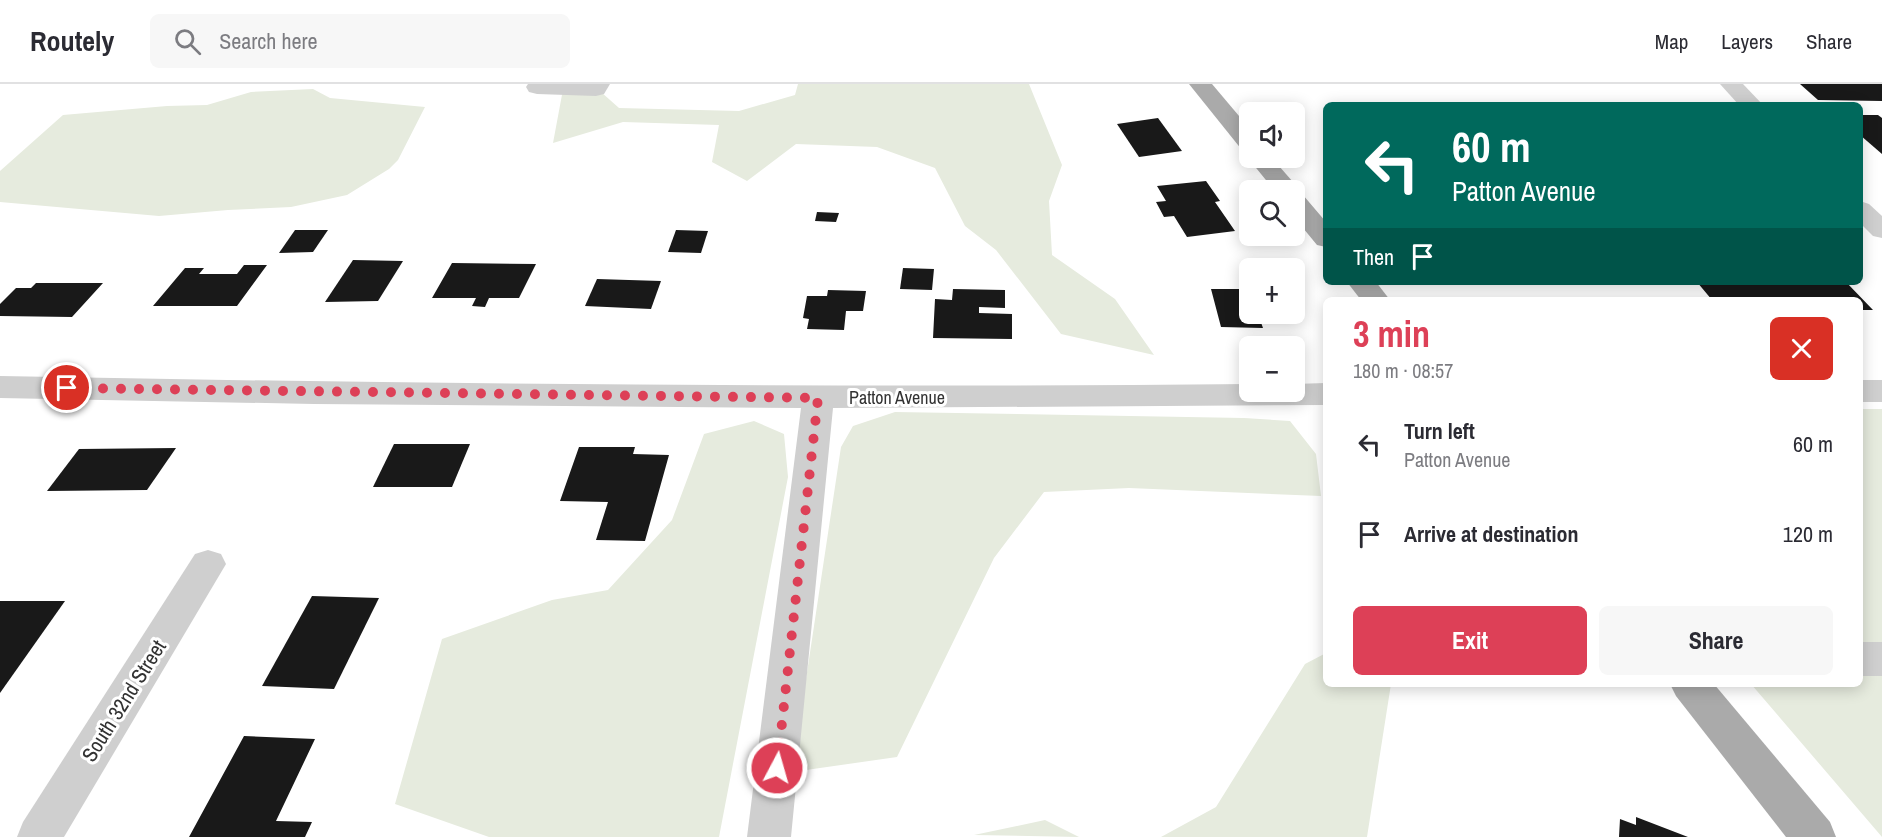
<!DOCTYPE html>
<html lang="en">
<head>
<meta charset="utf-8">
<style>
  body { margin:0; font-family:"Archivo Narrow",sans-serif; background:#f7f7f7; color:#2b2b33; height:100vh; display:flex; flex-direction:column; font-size:22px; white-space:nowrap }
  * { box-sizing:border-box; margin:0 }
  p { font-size:20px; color:#7c7c81 }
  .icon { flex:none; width:33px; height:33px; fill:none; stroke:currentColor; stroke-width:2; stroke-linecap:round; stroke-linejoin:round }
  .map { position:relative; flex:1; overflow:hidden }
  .panel { position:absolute; left:1323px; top:213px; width:540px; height:390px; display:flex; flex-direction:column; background:#fff; border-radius:9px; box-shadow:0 3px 15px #0003 }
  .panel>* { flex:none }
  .hud { position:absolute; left:1323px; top:18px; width:540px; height:183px; border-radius:9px; box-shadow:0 3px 15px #0003; background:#00695c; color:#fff; overflow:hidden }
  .tools { position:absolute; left:1239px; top:18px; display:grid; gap:12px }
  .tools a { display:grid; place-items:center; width:66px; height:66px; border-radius:9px; background:#fff; box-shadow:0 3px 15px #0003; font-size:30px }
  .pin { position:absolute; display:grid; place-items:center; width:51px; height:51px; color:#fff; margin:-26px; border:3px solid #fff; border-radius:50%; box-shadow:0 2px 6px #0007 }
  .me { position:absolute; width:66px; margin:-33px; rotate:6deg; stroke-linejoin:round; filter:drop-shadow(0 0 4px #0008) }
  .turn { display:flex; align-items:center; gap:21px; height:126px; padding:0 30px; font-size:27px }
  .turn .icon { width:78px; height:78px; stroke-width:2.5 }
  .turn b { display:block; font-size:42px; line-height:51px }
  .then { display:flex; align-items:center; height:57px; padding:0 30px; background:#0003; gap:12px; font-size:22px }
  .round { display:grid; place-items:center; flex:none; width:63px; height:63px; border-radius:9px; background:#f7f7f7 }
  .overview { display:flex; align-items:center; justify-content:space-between; height:102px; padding:0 30px }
  h1 { font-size:36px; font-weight:700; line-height:45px; color:#dd4057 }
  .cta { display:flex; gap:12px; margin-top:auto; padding:12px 30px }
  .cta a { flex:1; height:69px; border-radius:9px; background:#dd4057; color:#fff; font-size:24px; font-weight:700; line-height:69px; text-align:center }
  .cta a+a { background:#f7f7f7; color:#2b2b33 }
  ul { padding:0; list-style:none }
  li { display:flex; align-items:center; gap:18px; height:90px; padding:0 30px }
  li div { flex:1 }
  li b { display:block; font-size:22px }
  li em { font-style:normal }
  header { display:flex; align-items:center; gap:36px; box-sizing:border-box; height:84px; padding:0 30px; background:#fff; border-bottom:2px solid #e1e1e2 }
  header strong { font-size:28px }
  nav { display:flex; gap:33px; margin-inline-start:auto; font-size:21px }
  .search { width:420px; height:54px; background:#f7f7f7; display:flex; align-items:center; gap:15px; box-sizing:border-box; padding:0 21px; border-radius:9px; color:#7c7c81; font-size:22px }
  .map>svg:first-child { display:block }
</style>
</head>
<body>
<header>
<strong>Routely</strong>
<div class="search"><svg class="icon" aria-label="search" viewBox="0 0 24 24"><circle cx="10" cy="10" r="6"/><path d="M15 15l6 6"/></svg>Search here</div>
<nav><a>Map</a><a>Layers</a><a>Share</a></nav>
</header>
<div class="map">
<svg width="1882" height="753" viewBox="0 0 1882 753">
  <rect width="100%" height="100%" fill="#fff"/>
  <g fill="#e6ebde">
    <path d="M564,0H592L619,24L739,27L795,11L798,0H1029L1062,81L1049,117L1052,171L1115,215L1154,271L1061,250L996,166L965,142L935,84L877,63L796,60L747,97L712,78L719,41L623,38L553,59Z"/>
    <path d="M313,5L330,14L425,23L398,76L389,85L347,111L291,123L228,126L159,132L0,118V87L63,31L167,22L207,21L251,8Z"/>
    <path d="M1860,325H1882V753L1751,600H1860Z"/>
    <path d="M895,328L1244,334L1290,337L1316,370L1321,412L1129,404L1044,408L994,474L897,673L792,688L841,363L853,342Z"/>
    <path d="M754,337L784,350L788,393L719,753H489L395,720L442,555L552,516L608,506L672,436L704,350Z"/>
    <path d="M1326,569V600H1391L1367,753H1161L1216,723L1305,580Z"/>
    <path d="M1045,736L1079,753L974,751Z"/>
  </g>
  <g fill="#191919">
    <path d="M1800,0H1882V17L1818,16Z"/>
    <path d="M1860,31H1878L1882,34V70L1860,51Z"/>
    <path d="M1158,34L1182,67L1139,73L1117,40Z"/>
    <path d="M1206,97L1220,117L1215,118L1235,147L1187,153L1174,132L1164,133L1156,118L1166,117L1157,102Z"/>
    <path d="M817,128L839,129L836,138L815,137Z"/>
    <path d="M295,146H328L313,168L279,169Z"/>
    <path d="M676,146L708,147L701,169L668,168Z"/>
    <path d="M353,176L403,177L378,217L325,218Z"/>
    <path d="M452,179L536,180L519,214H489L485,223L472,222L476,214H432Z"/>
    <path d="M244,181H267L237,222H153L185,184H204L199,190H237Z"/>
    <path d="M903,184L934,185L932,206L900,205Z"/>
    <path d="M597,195L661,197L651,225L585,222Z"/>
    <path d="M1697,198H1846L1873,226H1860V216H1712Z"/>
    <path d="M36,199H103L72,233L0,232V220L16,204H31Z"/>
    <path d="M953,205L1005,206V224L979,223V229L1012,230V255L933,254L935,215L952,216Z"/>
    <path d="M1211,205H1250V230H1258L1263,244L1221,243Z"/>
    <path d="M828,206L866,207L863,227H846L844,246L807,245L809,235L803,234L807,212H827Z"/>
    <path d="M394,360H470L452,403H373Z"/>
    <path d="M579,363H635L633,370L669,371L645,457L596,456L608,418L560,417Z"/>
    <path d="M176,364L147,406L47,407L79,365Z"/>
    <path d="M312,512L379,514L334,605L262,602Z"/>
    <path d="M0,517H65L0,609Z"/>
    <path d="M244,652L315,655L276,737L312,738L305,753H189Z"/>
    <path d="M1636,733L1688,753H1619L1620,735L1636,741Z"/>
  </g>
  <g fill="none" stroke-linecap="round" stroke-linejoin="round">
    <g fill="#cfcfcf" fill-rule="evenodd">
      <path d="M528,0H610L604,10L596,12L537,10L529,8L526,3Z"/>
      <path d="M1720,0H1743L1763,21H1739Z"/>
      <path d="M1860,117L1869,120L1882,132V154L1873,152L1860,139Z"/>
      <path d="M0,292C417,300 833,304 1250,300V308H1294V300L1326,299V321L833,324L791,753H747L801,324L314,320L0,314Z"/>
      <rect x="1860" y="296" width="22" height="22"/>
      <path d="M208,466L221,470L226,480L64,753H17L23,738L195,470Z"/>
      <rect x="1860" y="558" width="22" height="34"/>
    </g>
    <g fill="#aaa" fill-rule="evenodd">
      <path d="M1189,0H1212L1250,45V68L1242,66Z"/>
      <path d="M1250,72L1272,74L1300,106L1297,109L1303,111L1326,138V163L1317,161L1294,133V106H1274L1248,74Z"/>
      <path d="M1347,198H1376L1390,216H1361Z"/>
      <path d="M1670,600H1714L1830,738L1836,753H1786L1676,612Z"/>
    </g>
  </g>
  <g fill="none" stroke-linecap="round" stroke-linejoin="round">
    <path stroke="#dd4057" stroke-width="10" stroke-dasharray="0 18" d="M67,304L818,314L777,684"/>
  </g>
  <g text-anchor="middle" stroke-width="6" stroke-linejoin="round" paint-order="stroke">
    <g font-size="18" fill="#323232" stroke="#fff">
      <text x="897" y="320">Patton Avenue</text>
    </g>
    <g font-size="21" fill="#323232" stroke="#fff">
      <text transform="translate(124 617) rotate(-58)" y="7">South 32nd Street</text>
    </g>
  </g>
</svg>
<div class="tools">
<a><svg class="icon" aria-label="sound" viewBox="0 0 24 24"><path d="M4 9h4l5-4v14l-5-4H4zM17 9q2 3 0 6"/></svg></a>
<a><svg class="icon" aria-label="search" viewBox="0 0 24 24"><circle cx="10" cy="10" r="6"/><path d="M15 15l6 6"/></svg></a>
<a>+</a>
<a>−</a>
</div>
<div class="pin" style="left:67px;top:304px;background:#d93025"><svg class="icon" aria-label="arrive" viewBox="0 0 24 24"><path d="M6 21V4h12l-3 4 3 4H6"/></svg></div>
<svg class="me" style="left:777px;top:684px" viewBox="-20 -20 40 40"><circle r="17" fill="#dd4057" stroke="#fff" stroke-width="3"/><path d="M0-11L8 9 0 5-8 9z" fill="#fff"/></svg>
<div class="hud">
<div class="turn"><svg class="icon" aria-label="left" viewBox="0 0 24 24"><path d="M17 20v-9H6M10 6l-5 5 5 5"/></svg><div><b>60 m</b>Patton Avenue</div></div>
<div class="then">Then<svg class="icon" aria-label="arrive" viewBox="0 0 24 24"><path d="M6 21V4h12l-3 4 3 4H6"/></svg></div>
</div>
<section class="panel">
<div class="overview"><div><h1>3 min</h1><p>180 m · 08:57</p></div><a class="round" style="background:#d93025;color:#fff"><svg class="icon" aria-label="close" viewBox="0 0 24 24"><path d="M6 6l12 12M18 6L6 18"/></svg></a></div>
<ul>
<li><svg class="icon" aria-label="left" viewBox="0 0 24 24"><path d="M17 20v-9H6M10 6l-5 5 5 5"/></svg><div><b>Turn left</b><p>Patton Avenue</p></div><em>60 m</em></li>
<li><svg class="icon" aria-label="arrive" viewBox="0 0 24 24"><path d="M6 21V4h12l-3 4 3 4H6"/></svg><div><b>Arrive at destination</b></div><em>120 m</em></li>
</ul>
<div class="cta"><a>Exit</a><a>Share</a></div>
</section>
</div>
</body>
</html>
